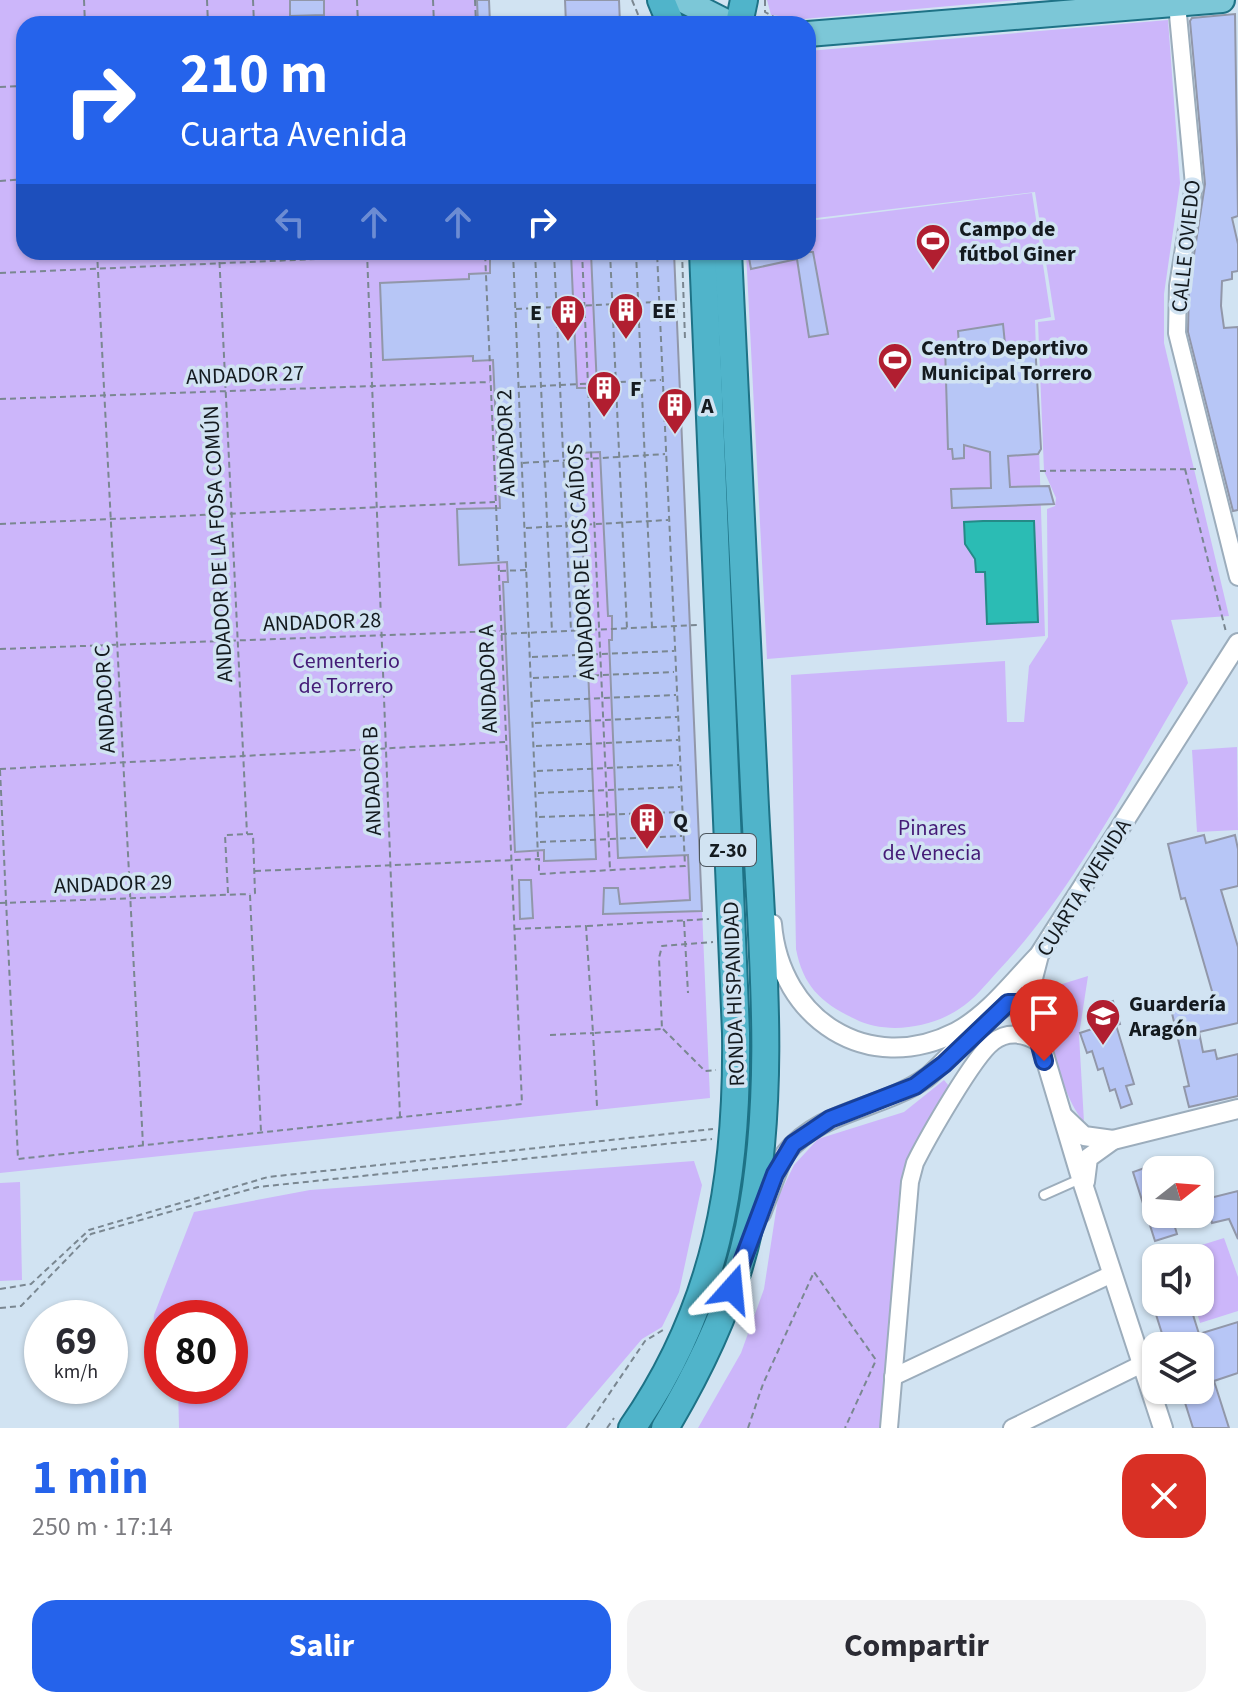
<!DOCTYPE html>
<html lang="es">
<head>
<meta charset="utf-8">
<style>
  body { margin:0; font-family:"Source Sans 3",sans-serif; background:#f2f2f3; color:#2b2b33; height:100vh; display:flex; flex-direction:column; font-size:30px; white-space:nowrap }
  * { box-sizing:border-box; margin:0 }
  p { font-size:26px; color:#7c7c81 }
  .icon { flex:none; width:44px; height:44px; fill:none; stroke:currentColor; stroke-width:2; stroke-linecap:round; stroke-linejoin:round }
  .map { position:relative; height:1428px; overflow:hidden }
  .panel { display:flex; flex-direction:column; background:#fff; flex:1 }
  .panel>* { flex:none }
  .guide { position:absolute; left:16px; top:16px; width:800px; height:244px; border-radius:24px; box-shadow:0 2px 6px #0004; background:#2563eb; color:#fff; overflow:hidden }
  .needle { width:52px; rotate:73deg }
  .fabs { position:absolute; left:1142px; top:1156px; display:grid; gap:16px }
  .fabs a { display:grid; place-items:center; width:72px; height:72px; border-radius:16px; background:#fff; box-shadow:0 2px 6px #0004; font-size:40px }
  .speed { position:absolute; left:24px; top:1300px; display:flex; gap:16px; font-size:40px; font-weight:700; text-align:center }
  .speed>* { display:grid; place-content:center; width:104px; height:104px; border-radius:50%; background:#fff; box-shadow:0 2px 6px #0004; line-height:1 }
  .speed small { font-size:20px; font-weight:400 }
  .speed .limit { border:12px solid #d22; background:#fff; color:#111 }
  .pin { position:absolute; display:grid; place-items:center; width:68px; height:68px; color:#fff; margin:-82px -34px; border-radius:50% 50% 50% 0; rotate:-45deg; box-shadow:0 0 8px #0007 }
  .pin .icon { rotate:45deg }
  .me { position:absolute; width:88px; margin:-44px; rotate:18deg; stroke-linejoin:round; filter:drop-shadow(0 0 6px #0008) }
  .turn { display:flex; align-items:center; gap:28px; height:168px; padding:0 32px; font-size:36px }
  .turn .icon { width:104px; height:104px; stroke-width:2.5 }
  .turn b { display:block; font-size:56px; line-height:68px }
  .lanes { display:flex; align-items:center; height:76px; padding:0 32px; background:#0003; justify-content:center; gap:40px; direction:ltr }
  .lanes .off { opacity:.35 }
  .round { display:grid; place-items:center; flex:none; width:84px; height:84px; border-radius:24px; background:#f2f2f3 }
  .summary { display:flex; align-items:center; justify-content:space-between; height:136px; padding:0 32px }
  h1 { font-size:48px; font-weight:700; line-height:60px; color:#2563eb }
  .primary-button { display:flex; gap:16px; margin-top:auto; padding:16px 32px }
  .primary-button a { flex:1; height:92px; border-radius:24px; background:#2563eb; color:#fff; font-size:32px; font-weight:700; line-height:92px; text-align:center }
  .primary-button a+a { background:#f2f2f3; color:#2b2b33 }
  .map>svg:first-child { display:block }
</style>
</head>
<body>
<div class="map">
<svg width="1238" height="1428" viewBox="0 0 1238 1428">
  <rect width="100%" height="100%" fill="#d1e3f2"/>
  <g fill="#ccb6fa">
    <path d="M0,0H489L490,24H24V252H674L710,1098L0,1173Z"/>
    <path d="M767,0H1019L803,19L771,15Z"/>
    <path d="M1168,20L1180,183L1164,294V343L1229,616L1171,620L1188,683C1130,779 1075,890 998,971C986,984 974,1000 959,1009C931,1028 886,1035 855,1019C821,1003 803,986 796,949L791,675L1005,661L1007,722H1024L1029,666L1048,637L1047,509L1055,506L1056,498L1044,471L1038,322L1055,320L1035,192L808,219V51Z"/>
    <path d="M1032,193L1051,317L1035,320L1045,636L767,659L746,252H808V221Z"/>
    <path d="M1237,747L1238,830L1197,832L1192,750Z"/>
    <path d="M1088,976L1079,1035L1084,1122C1062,1098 1045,1027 1045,994L1046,989Z"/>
    <path d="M944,1080L949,1086L903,1170L881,1428H698L741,1353L764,1289L778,1198L794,1165L818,1139L904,1112Z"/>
    <path d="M694,1161L702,1185L679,1292L662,1327L642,1339L566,1428H179L178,1386H230V1318H162V1360L152,1346L154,1315L194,1212L310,1190Z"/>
    <path d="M20,1182L22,1280L0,1281V1183Z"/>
    <path d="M1224,1238L1238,1277V1311L1200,1323L1194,1302H1200V1258H1171L1170,1255Z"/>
  </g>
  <path fill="#2bbcb4" stroke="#248b87" stroke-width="2" d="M983,521H1034L1038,622L987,624L985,572H976L975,559L965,544L964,522Z"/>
  <g fill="#b7c6f6" stroke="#9197a9" stroke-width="2">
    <path d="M290,0H324V15L290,16Z"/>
    <path d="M477,0H489L490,24H478Z"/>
    <path d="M565,0H619L620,24H566Z"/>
    <path d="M1235,14L1238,216L1232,218L1238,244V271L1232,272V279L1222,281L1221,306L1224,328L1238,327V510L1233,511L1188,332L1189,287L1205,184L1190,21L1192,18Z"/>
    <path d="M674,252L702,911L603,914L604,888H618L620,904L690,900L688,855L618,858L609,640H612V616H608L600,452L579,453L596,859L544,861V850L515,852L503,582H508L507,562L459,565L457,509L500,508L493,360L473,361V356L383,360L380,283L469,279V274L490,273V259L494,255L571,253L577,388H597L591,253Z"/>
    <path d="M748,252H813L828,334L809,337L797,259L751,269Z"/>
    <path d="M1003,324L1005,344L1035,342L1041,449L1038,454L1008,456L1010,487L1049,486L1054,504L952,508L951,489L991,488L990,452L964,445V458L953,459L952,449H948L945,345H959L958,331Z"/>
    <path d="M1204,835L1206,843L1235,835L1238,849V886L1221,890L1238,947V1023L1199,1032L1203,1052L1215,1050L1217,1059L1238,1054V1096L1189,1107L1184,1087L1189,1086L1171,1009L1214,998L1185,898L1181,899L1168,844Z"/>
    <path d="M519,880H531L533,918L520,919Z"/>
    <path d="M1113,1001L1120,1024L1116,1025L1134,1084L1126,1086L1132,1104L1121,1108L1115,1089L1110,1091L1103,1068L1098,1070L1092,1051L1087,1053L1080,1033L1095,1028L1089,1008Z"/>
    <path d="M1156,1164V1214H1171L1177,1234L1155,1241L1133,1172Z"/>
    <path d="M1238,1191V1239L1229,1219L1212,1223L1206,1199Z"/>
    <path d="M1152,1302H1189L1199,1334L1238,1322V1373L1214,1381L1229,1428H1193L1181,1390H1200V1346H1166Z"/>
  </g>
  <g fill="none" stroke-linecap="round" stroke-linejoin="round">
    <g stroke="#9cadbc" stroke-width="12">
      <path id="service" d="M1044,1195L1080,1179"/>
    </g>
    <g stroke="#9cadbc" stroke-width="20">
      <g id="minor">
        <path d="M1177,4L1194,185L1178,286L1177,333L1238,577"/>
        <path d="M762,1214L785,1154"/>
        <path d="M893,1377L1112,1274"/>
        <path d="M889,1428L910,1182L915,1163C927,1139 974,1056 993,1042C1007,1031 1025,1033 1039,1043"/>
        <path d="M1012,1428L1142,1364"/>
      </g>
    </g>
    <g stroke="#9cadbc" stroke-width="22">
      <g id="tertiary">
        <path d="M772,924C780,1019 868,1077 956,1032C988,1015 1012,983 1037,957"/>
        <path d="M1064,1117L1084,1136L1113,1140"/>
        <path d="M785,1154C821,1109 881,1110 926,1078C949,1061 995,999 1021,1003L1031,1011"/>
        <path d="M1085,1182L1088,1158L1113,1140L1238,1109"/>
        <path d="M1163,1428L1081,1178L1031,1011V986L1039,955L1238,643"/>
      </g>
    </g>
    <g stroke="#1e7286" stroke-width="28">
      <g id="primary">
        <path d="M683,0L730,24"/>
        <path d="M808,34L1222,0"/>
      </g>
    </g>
    <g stroke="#1e7286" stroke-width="30">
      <g id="trunk">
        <path d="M661,0L671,24"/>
        <path d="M739,24L744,0"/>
        <path d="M632,1428C717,1306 738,1178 736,1033L703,252"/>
        <path d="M665,1428C702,1366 734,1299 749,1228C777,1092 762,945 755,807C746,622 737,437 728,252"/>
      </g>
    </g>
    <g stroke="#7a8791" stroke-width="2" stroke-dasharray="6 4" stroke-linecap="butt">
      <path d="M84,0L85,24"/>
      <path d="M207,0L208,24"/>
      <path d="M253,0L254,24"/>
      <path d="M357,0L358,24"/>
      <path d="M433,0L434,24"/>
      <path d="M475,0L476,24"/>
      <path d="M632,0L642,24"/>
      <path d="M765,0V12L779,20V24"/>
      <path d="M780,20L793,21"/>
      <path d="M0,87L24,86"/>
      <path d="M0,181L24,179"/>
      <path d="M97,252L143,1145"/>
      <path d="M219,252L247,834"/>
      <path d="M367,252L400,1117"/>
      <path d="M513,252L538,857"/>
      <path d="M535,252L552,632"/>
      <path d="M554,252L571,631"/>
      <path d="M582,252L610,869"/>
      <path d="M610,252L627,629"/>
      <path d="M636,252L652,627"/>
      <path d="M682,252L685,339"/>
      <path d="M0,273L475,252"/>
      <path d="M516,309L658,302"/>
      <path d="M520,387L661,380"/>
      <path d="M0,399L490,382"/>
      <path d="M523,463L665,454"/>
      <path d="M1185,469L1226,632"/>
      <path d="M1040,471L1196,469"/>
      <path d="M0,524L495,502"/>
      <path d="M526,528L668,520"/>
      <path d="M500,571L526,570"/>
      <path d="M501,634L698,625"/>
      <path d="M0,649L500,631"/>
      <path d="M532,657L674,651"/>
      <path d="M533,678L674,672"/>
      <path d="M534,701L676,695"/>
      <path d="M535,723L677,717"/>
      <path d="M536,746L678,740"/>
      <path d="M0,769L505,742"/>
      <path d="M0,770L18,1159L522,1104L485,252"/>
      <path d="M537,771L679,765"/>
      <path d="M538,793L680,787"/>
      <path d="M539,817L681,812"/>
      <path d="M540,842L682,836"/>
      <path d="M255,871L539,859V874L685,866L657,252"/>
      <path d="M228,893L225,835L253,834L255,893L250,894"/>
      <path d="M250,895L261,1132"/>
      <path d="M0,903L250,894"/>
      <path d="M684,921L688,993"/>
      <path d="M587,926L709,919"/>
      <path d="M515,929L586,926L593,1033L662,1029L659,958L662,946L713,942"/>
      <path d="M663,1029L705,1071L716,1070"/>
      <path d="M550,1035L593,1033L597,1106"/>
      <path d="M0,1289L31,1284L89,1230L268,1177L713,1129"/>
      <path d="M0,1308L21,1306L91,1234L258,1187L712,1139"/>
      <path d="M586,1428L645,1341L663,1330"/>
      <path d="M607,1428L614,1418"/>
      <path d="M748,1428L763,1384L814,1272L876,1360L845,1428"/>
    </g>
    <use href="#service" stroke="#fff" stroke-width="8"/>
    <use href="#minor" stroke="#fff" stroke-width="16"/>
    <use href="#tertiary" stroke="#fff" stroke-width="18"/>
    <use href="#primary" stroke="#7cc7d7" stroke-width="24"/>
    <use href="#trunk" stroke="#50b4ca" stroke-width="26"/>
  </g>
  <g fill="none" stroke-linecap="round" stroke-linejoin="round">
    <g stroke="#184099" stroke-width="20">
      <path id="route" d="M732,1289L775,1174L793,1144L830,1119L915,1086L944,1064L1008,1003H1021L1031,1011L1044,1061"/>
    </g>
    <use href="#route" stroke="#2563eb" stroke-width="14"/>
  </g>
  <defs>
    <g id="stadium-pin" transform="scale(1.8)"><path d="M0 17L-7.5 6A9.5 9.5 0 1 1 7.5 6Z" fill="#b11e30" stroke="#d1e3f2"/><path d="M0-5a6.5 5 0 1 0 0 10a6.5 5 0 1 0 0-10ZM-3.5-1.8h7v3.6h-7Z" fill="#fff"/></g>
    <g id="building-pin" transform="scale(1.8)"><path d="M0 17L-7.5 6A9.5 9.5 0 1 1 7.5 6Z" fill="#b11e30" stroke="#d1e3f2"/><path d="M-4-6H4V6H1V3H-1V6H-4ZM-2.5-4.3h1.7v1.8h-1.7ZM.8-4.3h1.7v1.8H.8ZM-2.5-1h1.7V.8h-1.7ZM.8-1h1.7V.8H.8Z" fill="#fff"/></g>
    <g id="school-pin" transform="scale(1.8)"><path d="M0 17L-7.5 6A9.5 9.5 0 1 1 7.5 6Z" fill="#b11e30" stroke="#d1e3f2"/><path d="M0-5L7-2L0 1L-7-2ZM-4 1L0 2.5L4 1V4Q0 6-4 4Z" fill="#fff"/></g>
  </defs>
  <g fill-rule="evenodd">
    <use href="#stadium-pin" x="933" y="241"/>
    <use href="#building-pin" x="626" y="310"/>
    <use href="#building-pin" x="568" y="312"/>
    <use href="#stadium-pin" x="895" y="360"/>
    <use href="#building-pin" x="604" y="388"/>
    <use href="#building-pin" x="675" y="405"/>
    <use href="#building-pin" x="647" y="820"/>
    <use href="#school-pin" x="1103" y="1016"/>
  </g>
  <g text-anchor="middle" stroke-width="7" stroke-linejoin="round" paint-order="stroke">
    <rect fill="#d1e3f2" stroke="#4d565e" stroke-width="2" x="700" y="834" width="56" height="32" rx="6"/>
    <g font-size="20" font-weight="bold" fill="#141a1f">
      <text x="728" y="857">Z-30</text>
    </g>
    <g font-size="22" font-weight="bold" fill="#141a1f" stroke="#d1e3f2" text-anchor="start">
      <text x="959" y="236">Campo de<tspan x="959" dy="25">fútbol Giner</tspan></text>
      <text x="652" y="318">EE</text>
      <text x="542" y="320" text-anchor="end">E</text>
      <text x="921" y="355">Centro Deportivo<tspan x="921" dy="25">Municipal Torrero</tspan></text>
      <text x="630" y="396">F</text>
      <text x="701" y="413">A</text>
      <text x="673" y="828">Q</text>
      <text x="1129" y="1011">Guardería<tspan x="1129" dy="25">Aragón</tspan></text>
    </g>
    <g font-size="22" fill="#141a1f" stroke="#d1e3f2">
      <text transform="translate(1185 246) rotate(-84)" y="8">CALLE OVIEDO</text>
      <text transform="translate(245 374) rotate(-2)" y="8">ANDADOR 27</text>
      <text transform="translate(505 443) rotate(-92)" y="8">ANDADOR 2</text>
      <text transform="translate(217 544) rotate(-93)" y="8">ANDADOR DE LA FOSA COMÚN</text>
      <text transform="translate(580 562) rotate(-93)" y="8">ANDADOR DE LOS CAÍDOS</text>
      <text transform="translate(322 621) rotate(-2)" y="8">ANDADOR 28</text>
      <text transform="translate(487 679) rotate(-92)" y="8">ANDADOR A</text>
      <text transform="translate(104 699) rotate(-93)" y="8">ANDADOR C</text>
      <text transform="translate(371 781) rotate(-92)" y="8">ANDADOR B</text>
      <text transform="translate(113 883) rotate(-2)" y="8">ANDADOR 29</text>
      <text transform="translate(1083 887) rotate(-58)" y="8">CUARTA AVENIDA</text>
      <text transform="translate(733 994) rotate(-92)" y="8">RONDA HISPANIDAD</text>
    </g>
    <g font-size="22" fill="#451b77" stroke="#d1e3f2">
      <text x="346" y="668">Cementerio<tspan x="346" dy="25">de Torrero</tspan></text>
      <text x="932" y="835">Pinares<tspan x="932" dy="25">de Venecia</tspan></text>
    </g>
  </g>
</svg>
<div class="fabs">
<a><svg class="needle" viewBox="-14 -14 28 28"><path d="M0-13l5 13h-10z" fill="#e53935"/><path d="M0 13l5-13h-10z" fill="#7c7c81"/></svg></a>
<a><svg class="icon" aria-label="sound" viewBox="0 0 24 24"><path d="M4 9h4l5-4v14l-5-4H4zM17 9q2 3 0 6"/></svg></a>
<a><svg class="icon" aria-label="layers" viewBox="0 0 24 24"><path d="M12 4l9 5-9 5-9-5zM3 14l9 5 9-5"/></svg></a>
</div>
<div class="speed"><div>69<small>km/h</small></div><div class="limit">80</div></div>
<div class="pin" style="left:1044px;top:1061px;background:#d93025"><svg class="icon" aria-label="arrive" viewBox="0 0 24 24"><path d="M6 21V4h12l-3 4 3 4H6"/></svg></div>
<svg class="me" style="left:732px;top:1289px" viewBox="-20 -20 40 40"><path d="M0-17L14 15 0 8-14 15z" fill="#2563eb" stroke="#fff" stroke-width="4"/></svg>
<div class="guide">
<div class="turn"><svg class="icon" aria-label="right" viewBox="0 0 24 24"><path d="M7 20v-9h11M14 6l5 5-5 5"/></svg><div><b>210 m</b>Cuarta Avenida</div></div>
<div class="lanes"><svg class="icon off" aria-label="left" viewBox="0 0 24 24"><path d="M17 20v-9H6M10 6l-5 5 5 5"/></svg><svg class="icon off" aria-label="ahead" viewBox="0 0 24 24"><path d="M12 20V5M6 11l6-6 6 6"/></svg><svg class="icon off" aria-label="ahead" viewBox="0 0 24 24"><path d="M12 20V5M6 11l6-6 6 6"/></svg><svg class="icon" aria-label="right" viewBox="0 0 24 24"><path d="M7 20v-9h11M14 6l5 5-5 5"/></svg></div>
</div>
</div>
<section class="panel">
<div class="summary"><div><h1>1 min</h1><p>250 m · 17:14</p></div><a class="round" style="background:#d93025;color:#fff"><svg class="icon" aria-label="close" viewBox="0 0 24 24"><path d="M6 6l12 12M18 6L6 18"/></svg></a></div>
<div class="primary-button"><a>Salir</a><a>Compartir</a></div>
</section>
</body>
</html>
